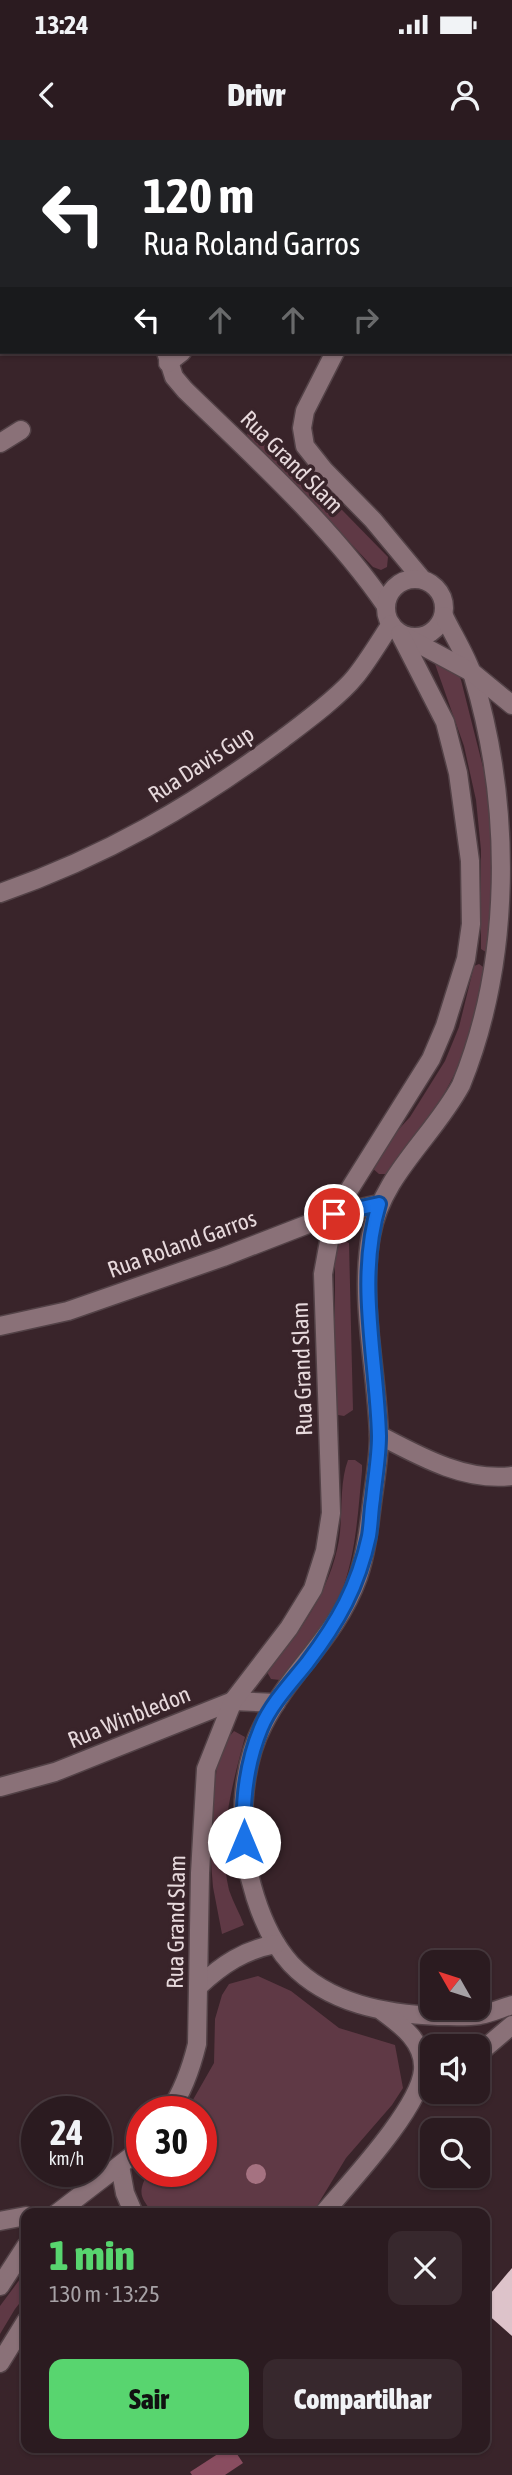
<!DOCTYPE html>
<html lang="pt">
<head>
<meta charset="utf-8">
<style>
  body { margin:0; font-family:"Asap Condensed",sans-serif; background:#37282d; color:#f1f3f6; height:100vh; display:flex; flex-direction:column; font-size:26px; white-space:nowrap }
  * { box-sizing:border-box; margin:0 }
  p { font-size:23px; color:#a6a1a5 }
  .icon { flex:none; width:38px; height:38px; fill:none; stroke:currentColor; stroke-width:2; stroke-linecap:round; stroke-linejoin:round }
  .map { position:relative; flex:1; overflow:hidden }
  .side { position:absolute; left:21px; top:2068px; width:469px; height:245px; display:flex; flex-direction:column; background:#2b1b20; border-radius:14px; box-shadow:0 2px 5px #0004,0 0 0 2px #47393e }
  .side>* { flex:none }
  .banner { position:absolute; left:0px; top:0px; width:513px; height:214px; box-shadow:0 2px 5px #0004,0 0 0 2px #47393e; background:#202124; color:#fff; overflow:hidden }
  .needle { width:46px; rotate:309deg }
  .buttons { position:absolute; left:420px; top:1810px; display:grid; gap:14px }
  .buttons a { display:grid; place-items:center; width:70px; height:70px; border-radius:14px; background:#2b1b20; box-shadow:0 2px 5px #0004,0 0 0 2px #47393e; font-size:35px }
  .speed { position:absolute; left:21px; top:1956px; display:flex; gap:14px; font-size:35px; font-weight:700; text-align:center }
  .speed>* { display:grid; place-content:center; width:91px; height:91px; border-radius:50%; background:#2b1b20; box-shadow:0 2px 5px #0004,0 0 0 2px #47393e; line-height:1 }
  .speed small { font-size:18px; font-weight:400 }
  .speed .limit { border:10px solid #d22; background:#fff; color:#111 }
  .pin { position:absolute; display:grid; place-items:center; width:60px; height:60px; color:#fff; margin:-30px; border:4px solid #fff; border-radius:50%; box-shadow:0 2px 7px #0007 }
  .me { position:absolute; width:77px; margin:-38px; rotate:0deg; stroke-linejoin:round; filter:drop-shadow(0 0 5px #0008) }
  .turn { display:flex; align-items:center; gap:24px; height:147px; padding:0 28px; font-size:32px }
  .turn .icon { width:91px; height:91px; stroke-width:2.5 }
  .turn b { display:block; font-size:49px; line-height:60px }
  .lanes { display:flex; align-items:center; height:66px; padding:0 28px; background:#0003; justify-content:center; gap:35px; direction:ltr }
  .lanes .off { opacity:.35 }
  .round { display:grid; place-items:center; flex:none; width:74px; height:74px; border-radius:14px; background:#37282d }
  .head { display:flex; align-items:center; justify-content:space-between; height:119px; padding:0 28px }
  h1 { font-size:42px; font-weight:800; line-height:52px; color:#58d56f }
  .primary-button { display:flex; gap:14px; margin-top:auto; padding:14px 28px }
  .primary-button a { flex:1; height:80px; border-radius:14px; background:#58d56f; color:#111; font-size:28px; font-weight:800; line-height:80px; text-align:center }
  .primary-button a+a { background:#37282d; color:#f1f3f6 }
  .status { display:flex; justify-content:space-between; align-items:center; height:49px; padding:0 35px; background:#2b1b20; direction:ltr }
  .status svg { height:19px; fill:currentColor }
  header { display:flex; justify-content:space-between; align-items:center; height:91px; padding:0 28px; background:#2b1b20; font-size:32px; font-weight:800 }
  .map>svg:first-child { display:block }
</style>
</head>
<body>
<div class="status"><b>13:24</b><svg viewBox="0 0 49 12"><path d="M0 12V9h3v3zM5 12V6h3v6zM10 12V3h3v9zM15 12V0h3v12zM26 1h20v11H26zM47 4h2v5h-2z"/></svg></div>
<header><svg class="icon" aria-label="back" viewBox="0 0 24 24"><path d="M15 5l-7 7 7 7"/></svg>Drivr<svg class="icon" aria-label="person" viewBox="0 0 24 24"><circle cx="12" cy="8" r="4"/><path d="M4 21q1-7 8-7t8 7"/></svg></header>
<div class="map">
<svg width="512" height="2335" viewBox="0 0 512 2335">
  <rect width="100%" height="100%" fill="#39242a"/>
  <g fill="#5f3945">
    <path d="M258,284L388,417L387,427L381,430L373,427L247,295L249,289Z"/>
    <path d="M452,517L461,540L488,647L494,689L489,814L481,809V710L476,660L464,606L435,524V518Z"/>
    <path d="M479,824L486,829L487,835C477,870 469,907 452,939C435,973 411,1004 388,1034H379L371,1027L389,1000L410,977L445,921L459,887L474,826Z"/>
    <path d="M342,1100L349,1103L353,1270L344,1276L338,1275L335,1269V1104Z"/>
    <path d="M348,1320H355L362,1325V1331C357,1382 355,1437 327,1481C314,1503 296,1521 280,1540L271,1539L267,1532C299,1493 330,1452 339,1400C343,1375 339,1344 348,1320Z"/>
    <path d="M234,1591L245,1597C232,1645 217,1700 229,1750C233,1762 240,1774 244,1785L222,1794L213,1747L209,1697L218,1617L228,1598Z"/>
    <path d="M258,1836L291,1851L339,1888L395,1905L403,1948L392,1965L346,2018L312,2074H154C139,2056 138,2053 148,2032H201V1972H186L214,1923L215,1879L222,1855L229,1844Z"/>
    <path d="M26,2131V2155L15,2169L0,2194V2166Z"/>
  </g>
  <path fill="#894d60" d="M227,2308H233L243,2323L225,2335H192L190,2332Z"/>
  <path fill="#ddc3ca" d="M512,2128V2196L485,2172V2160Z"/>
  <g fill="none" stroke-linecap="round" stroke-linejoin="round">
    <g stroke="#534247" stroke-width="21">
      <g id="minor">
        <path d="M132,2L133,0"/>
        <path d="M386,2V0"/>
        <path d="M475,2L476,0"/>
        <path d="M166,212L174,237L185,250C253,316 333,388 386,466"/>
        <path d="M335,212L305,271L302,288L305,306L324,330L373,380L422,439"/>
        <path d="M168,223L182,212"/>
        <path d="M0,303L21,290"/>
        <circle cx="415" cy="468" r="29"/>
        <path d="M444,476C453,495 466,515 473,536C512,666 512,820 461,945C433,997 382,1035 371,1095C359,1161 377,1230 379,1296C379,1319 375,1340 372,1363C369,1388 366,1413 358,1437C336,1498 290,1531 263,1585C248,1613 243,1651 243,1683C243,1727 260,1790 291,1824C329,1864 386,1874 438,1876C452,1876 467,1877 480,1875C491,1873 502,1868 512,1865"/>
        <path d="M406,497L473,533L512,565"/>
        <path d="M0,753C104,717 194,665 281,600C302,584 339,557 355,537C368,521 379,502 391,484"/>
        <path d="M0,1186L68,1171L223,1117L334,1074L379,1064"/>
        <path d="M379,1295C419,1316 465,1342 512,1336"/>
        <path d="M0,1647L55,1632L233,1561L276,1563"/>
        <path d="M199,1846C223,1824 244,1810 276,1804"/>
        <path d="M478,1914L512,1885"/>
        <path d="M169,1972C183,1951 191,1929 197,1904L200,1733L206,1629L233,1561L289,1488L313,1449L325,1411L331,1373L323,1134L334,1074L431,919L445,886L466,819L471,784L470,721L458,633L445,582L400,494"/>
        <path d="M120,2026L125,2053L134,2074"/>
        <path d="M56,2074L142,2008"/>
        <path d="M323,2074C349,2043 420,1968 423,1930C425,1902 401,1885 382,1871"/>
        <path d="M0,2081L26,2076"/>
        <path d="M0,2146L26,2106"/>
        <path d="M0,2223L26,2181"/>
      </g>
    </g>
    <use href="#minor" stroke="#8a7178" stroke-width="18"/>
  </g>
  <circle fill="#a57281" cx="256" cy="2034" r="10"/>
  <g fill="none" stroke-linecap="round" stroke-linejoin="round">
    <g stroke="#114b97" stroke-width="18">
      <path id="route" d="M244,1702C242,1664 246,1624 261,1588C271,1564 291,1543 307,1523C338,1482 358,1447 369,1396C371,1384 371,1371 373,1359C375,1338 379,1317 379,1296C377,1218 356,1141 379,1064L334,1074"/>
    </g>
    <use href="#route" stroke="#1a73e8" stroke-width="12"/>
  </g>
  <g text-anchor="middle" stroke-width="7" stroke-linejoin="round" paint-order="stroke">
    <g font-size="23" fill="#e7d9dc" stroke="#39242a">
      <text transform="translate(292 322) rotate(45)" y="8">Rua Grand Slam</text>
      <text transform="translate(201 624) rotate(-33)" y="8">Rua Davis Gup</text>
      <text transform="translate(182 1104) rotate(-20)" y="8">Rua Roland Garros</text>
      <text transform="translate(302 1229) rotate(-92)" y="8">Rua Grand Slam</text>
      <text transform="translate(129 1577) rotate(-22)" y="8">Rua Winbledon</text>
      <text transform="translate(176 1782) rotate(-89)" y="8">Rua Grand Slam</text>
    </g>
  </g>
</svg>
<div class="buttons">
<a><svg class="needle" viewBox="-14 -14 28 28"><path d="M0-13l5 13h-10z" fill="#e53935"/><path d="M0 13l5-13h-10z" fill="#a6a1a5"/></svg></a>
<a><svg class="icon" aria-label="sound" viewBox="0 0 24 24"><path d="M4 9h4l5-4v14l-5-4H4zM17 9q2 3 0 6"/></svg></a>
<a><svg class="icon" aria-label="search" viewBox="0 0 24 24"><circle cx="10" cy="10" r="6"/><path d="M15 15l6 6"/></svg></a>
</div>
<div class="speed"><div>24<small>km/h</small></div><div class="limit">30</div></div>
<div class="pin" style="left:334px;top:1074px;background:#d93025"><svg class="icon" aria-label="arrive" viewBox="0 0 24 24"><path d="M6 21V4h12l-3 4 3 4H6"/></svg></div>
<svg class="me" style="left:244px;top:1702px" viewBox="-20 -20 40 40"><circle r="19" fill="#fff"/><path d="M0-13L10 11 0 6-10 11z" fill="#1a73e8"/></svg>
<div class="banner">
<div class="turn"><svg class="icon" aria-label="left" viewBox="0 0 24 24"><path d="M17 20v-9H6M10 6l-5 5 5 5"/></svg><div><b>120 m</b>Rua Roland Garros</div></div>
<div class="lanes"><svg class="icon" aria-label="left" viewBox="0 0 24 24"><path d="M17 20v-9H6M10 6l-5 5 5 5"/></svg><svg class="icon off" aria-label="ahead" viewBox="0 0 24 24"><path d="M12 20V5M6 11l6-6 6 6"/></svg><svg class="icon off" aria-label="ahead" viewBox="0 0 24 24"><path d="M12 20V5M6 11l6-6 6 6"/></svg><svg class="icon off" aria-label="right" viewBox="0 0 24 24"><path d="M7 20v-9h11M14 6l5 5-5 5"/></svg></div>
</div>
<section class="side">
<div class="head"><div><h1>1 min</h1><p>130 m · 13:25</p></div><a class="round"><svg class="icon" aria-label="close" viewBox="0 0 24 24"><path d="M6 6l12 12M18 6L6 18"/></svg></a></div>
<div class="primary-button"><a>Sair</a><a>Compartilhar</a></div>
</section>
</div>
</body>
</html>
